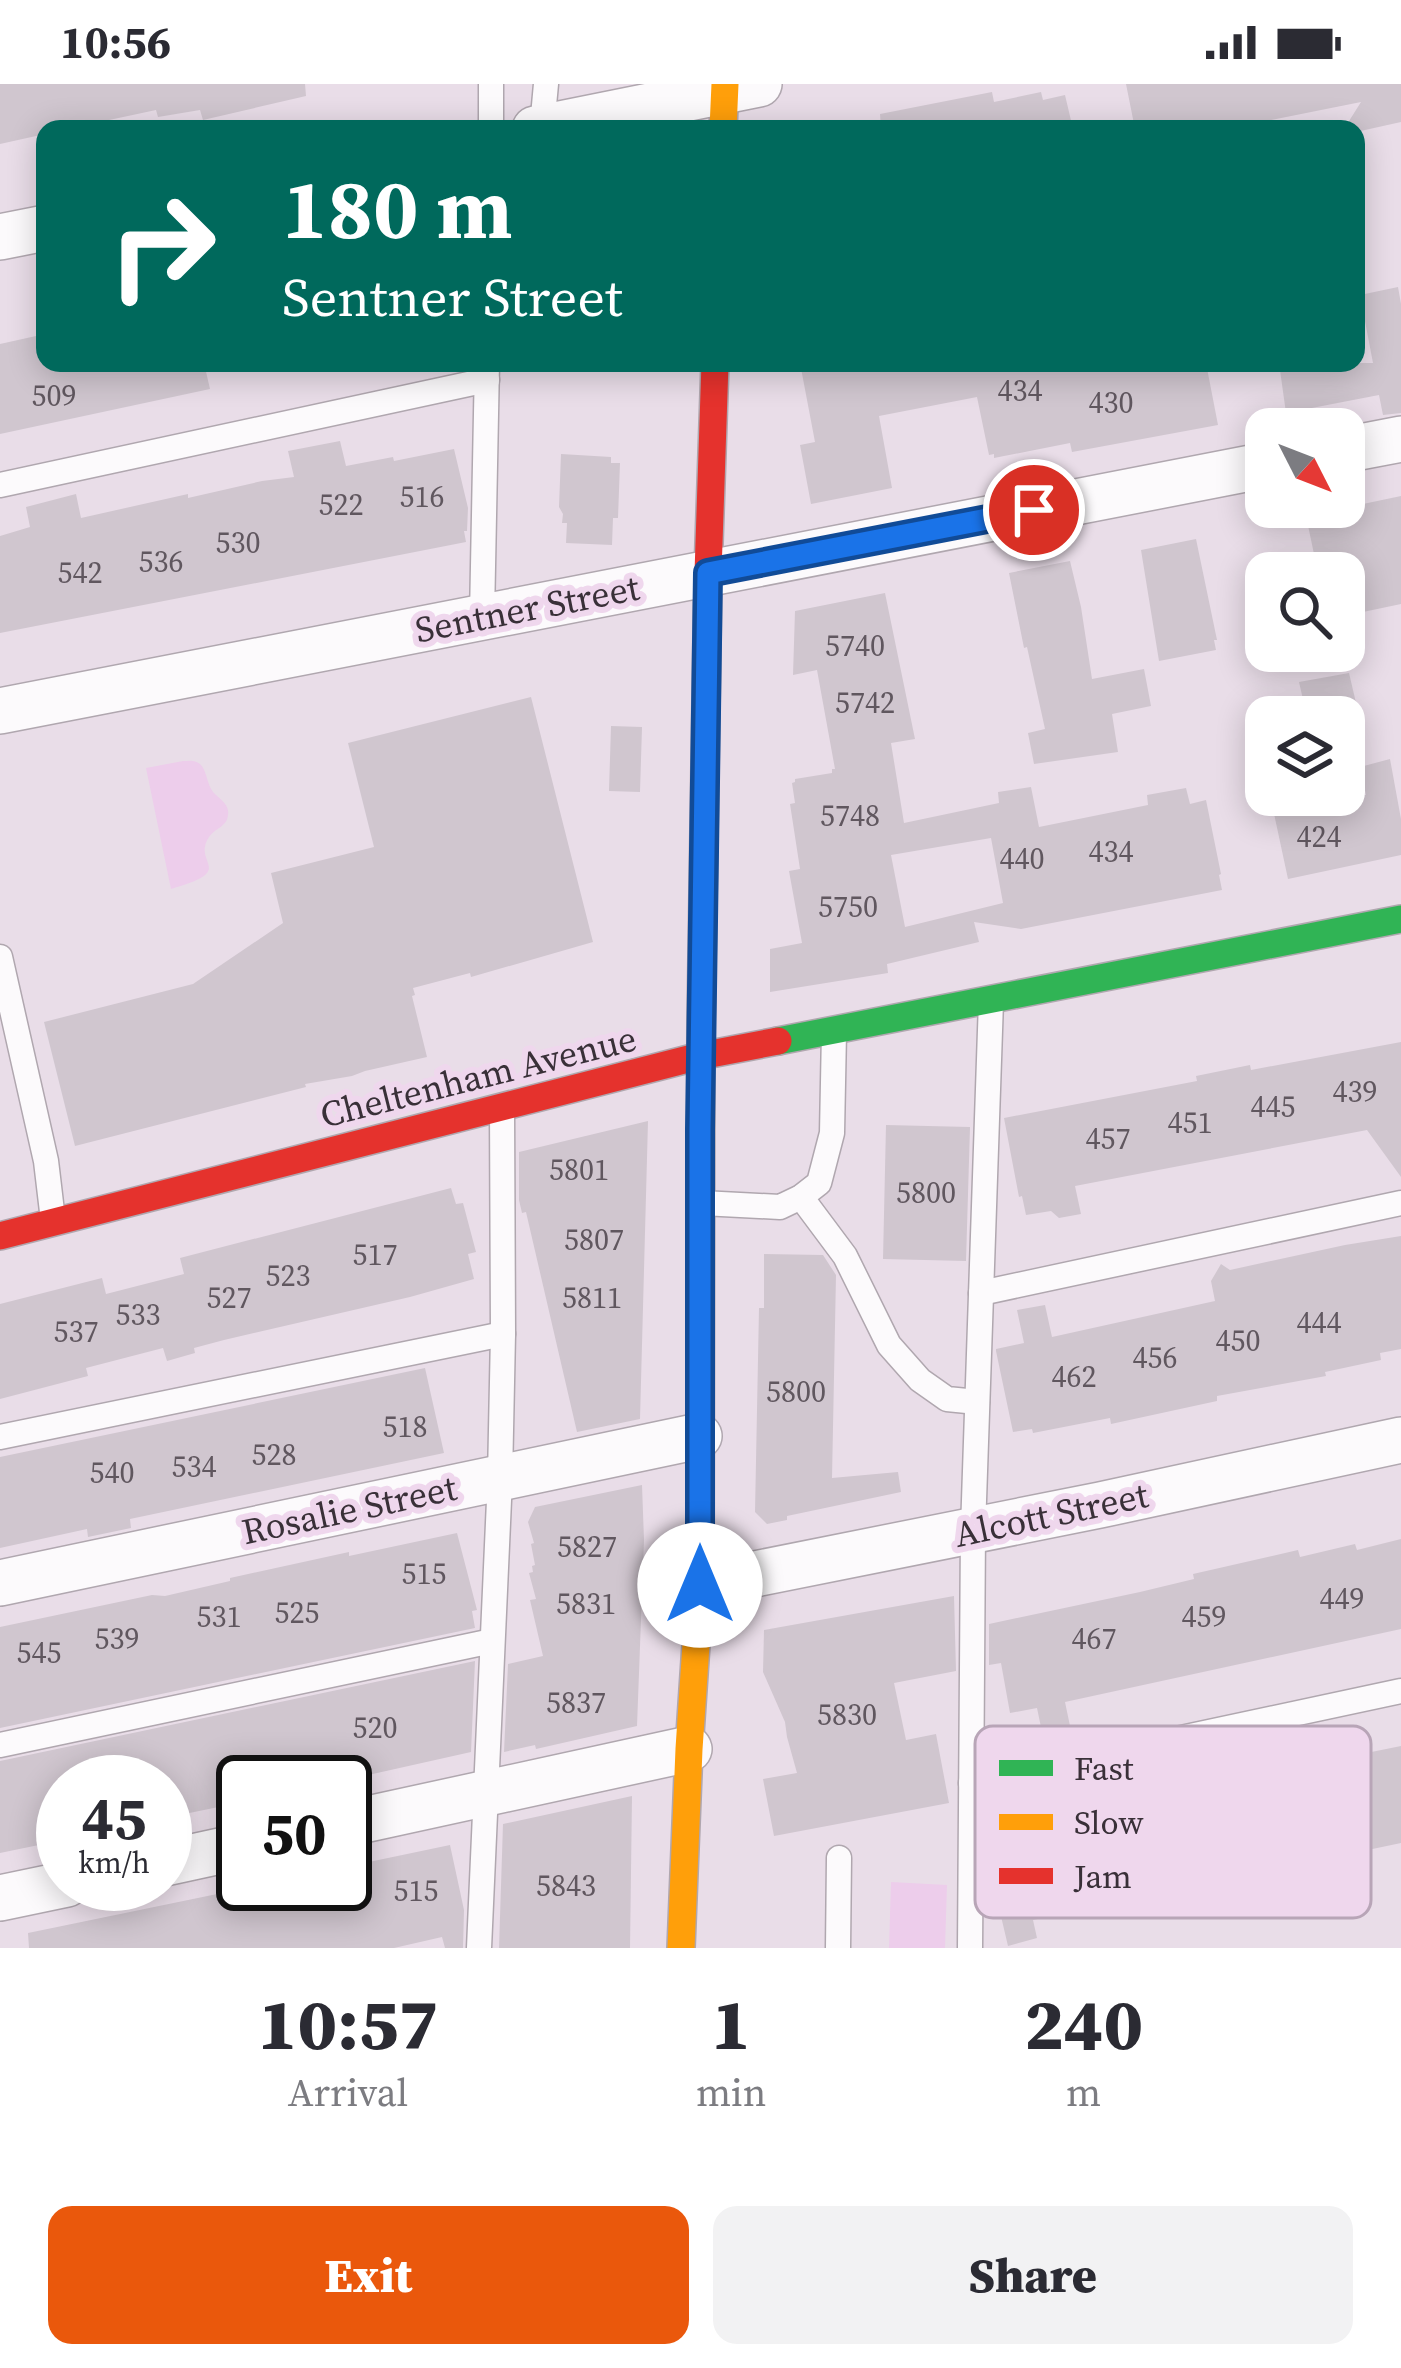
<!DOCTYPE html>
<html lang="en">
<head>
<meta charset="utf-8">
<style>
  body { margin:0; font-family:"Source Serif 4",serif; background:#f2f2f3; color:#2b2b33; height:100vh; display:flex; flex-direction:column; font-size:45px; white-space:nowrap }
  * { box-sizing:border-box; margin:0 }
  p { font-size:39px; color:#7c7c81 }
  .icon { flex:none; width:66px; height:66px; fill:none; stroke:currentColor; stroke-width:2; stroke-linecap:round; stroke-linejoin:round }
  .map { position:relative; height:1864px; overflow:hidden }
  .sheet { display:flex; flex-direction:column; background:#fff; flex:1 }
  .sheet>* { flex:none }
  .banner { position:absolute; left:36px; top:36px; width:1329px; height:252px; border-radius:24px; box-shadow:0 6px 30px #0003; background:#00695c; color:#fff; overflow:hidden }
  .needle { width:78px; rotate:132deg }
  .tools { position:absolute; left:1245px; top:324px; display:grid; gap:24px }
  .tools a { display:grid; place-items:center; width:120px; height:120px; border-radius:24px; background:#fff; box-shadow:0 6px 30px #0003; font-size:60px }
  .speed { position:absolute; left:36px; top:1671px; display:flex; gap:24px; font-size:60px; font-weight:700; text-align:center }
  .speed>* { display:grid; place-content:center; width:156px; height:156px; border-radius:50%; background:#fff; box-shadow:0 6px 30px #0003; line-height:1 }
  .speed small { font-size:30px; font-weight:400 }
  .speed .limit { border:6px solid #111; border-radius:18px; background:#fff; color:#111 }
  .pin { position:absolute; display:grid; place-items:center; width:102px; height:102px; color:#fff; margin:-51px; border:6px solid #fff; border-radius:50%; box-shadow:0 3px 12px #0007 }
  .me { position:absolute; width:132px; margin:-66px; rotate:0deg; stroke-linejoin:round; filter:drop-shadow(0 0 9px #0008) }
  .turn { display:flex; align-items:center; gap:42px; height:252px; padding:0 48px; font-size:54px }
  .turn .icon { width:156px; height:156px; stroke-width:2.5 }
  .turn b { display:block; font-size:84px; line-height:102px }
  .eta { display:flex; justify-content:space-evenly; align-items:center; height:204px; text-align:center }
  .eta b { font-size:72px; font-weight:800; line-height:84px }
  .cta { display:flex; gap:24px; margin-top:auto; padding:24px 48px }
  .cta a { flex:1; height:138px; border-radius:24px; background:#ea580c; color:#fff; font-size:48px; font-weight:800; line-height:138px; text-align:center }
  .cta a+a { background:#f2f2f3; color:#2b2b33 }
  .status { display:flex; justify-content:space-between; align-items:center; height:84px; padding:0 60px; background:#fff; direction:ltr }
  .status svg { height:33px; fill:currentColor }
  .map>svg:first-child { display:block }
</style>
</head>
<body>
<div class="status"><b>10:56</b><svg viewBox="0 0 49 12"><path d="M0 12V9h3v3zM5 12V6h3v6zM10 12V3h3v9zM15 12V0h3v12zM26 1h20v11H26zM47 4h2v5h-2z"/></svg></div>
<div class="map">
<svg width="1401" height="1864" viewBox="0 0 1401 1864">
  <rect width="100%" height="100%" fill="#e9dde8"/>
  <g fill="#edcdeb">
    <path d="M183,677C190,677 195,675 201,681C207,688 207,700 213,708C219,715 230,720 228,731C227,743 215,744 209,753C191,780 239,786 171,805L146,684Z"/>
    <path d="M891,1798L947,1801L945,1864H889Z"/>
  </g>
  <g fill="#d0c6cf" fill-rule="evenodd">
    <path d="M0,0H305L306,12L203,36L200,26L158,33L156,26L67,45H45V50L0,60Z"/>
    <path d="M1126,0H1401V38L1356,48V45H1344L1361,18L1226,45H1135Z"/>
    <path d="M992,8L994,18L1041,8L1043,16L1065,11L1073,45H881L880,30Z"/>
    <path d="M1398,203L1401,220V329L1383,331L1379,311L1286,329L1279,279H1373L1360,211Z"/>
    <path d="M45,250V279H204L210,305L0,350V260Z"/>
    <path d="M800,279H1206L1218,341L1072,368L1070,359L994,374V370L989,371L977,313L879,332L892,404L811,420L800,361L815,358Z"/>
    <path d="M340,357L346,382L393,373L394,377L454,365L468,424L467,447H464L466,458L0,549V452L30,443L26,423L76,410L81,434L188,410V414L262,397L294,393L288,367Z"/>
    <path d="M561,370L611,373V379H620L618,434H613L612,461L566,459L567,439H562L563,430L559,423Z"/>
    <path d="M1401,412V520L1344,532V489H1318L1306,432Z"/>
    <path d="M1196,455L1217,556H1214L1216,566L1159,577L1141,466Z"/>
    <path d="M1070,477L1081,523L1092,595L1144,585L1151,622L1112,630L1118,668L1034,680L1028,649L1045,645L1027,563L1024,564L1009,489Z"/>
    <path d="M885,509L915,655L891,659L904,739L999,719L998,708L1031,703L1039,743L1148,721L1147,711L1186,704L1190,720L1206,716L1221,790L1219,791L1222,806L1021,845L974,838L979,858L887,880L888,889L770,908V865L802,859L789,787L800,785L790,720L795,719L792,699L795,698V695L832,689V685H835L817,586L793,591L795,527ZM991,754L1003,819L905,843L891,771Z"/>
    <path d="M1349,589L1357,623L1307,633L1299,598Z"/>
    <path d="M531,613L593,858L471,893L470,889L413,904L415,911L412,912L427,973L365,987L352,992L305,1000L306,1003L75,1062L44,938L193,900L283,839L271,789L374,763L348,659Z"/>
    <path d="M611,642L642,643L640,708L609,707Z"/>
    <path d="M1390,675L1401,735V771L1288,795L1270,711H1366L1360,683Z"/>
    <path d="M1401,958V1093L1367,1046L1075,1102L1081,1130L1059,1134L1051,1127L1026,1131L1022,1112L1019,1113L1004,1034L1197,997L1196,992L1250,981L1251,986Z"/>
    <path d="M648,1037L640,1335L577,1348L526,1128L522,1129L519,1116V1068Z"/>
    <path d="M886,1041L970,1043L966,1177L883,1175Z"/>
    <path d="M451,1104L456,1120L463,1119L476,1168L468,1170L474,1195L410,1213L224,1256L194,1264L195,1269L167,1277L163,1264L86,1284L88,1292L0,1315V1220L102,1194L106,1210L184,1190L180,1174Z"/>
    <path d="M1401,1152V1265L1380,1269L1381,1276L1325,1288L1326,1292L1217,1312V1317L1111,1340L1110,1334L1033,1349L1032,1345L1013,1348L996,1267V1265L1024,1259L1017,1226L1045,1221L1052,1253L1215,1217L1211,1197L1221,1180L1230,1186L1345,1161Z"/>
    <path d="M764,1170L823,1171L836,1191L832,1394L898,1388L901,1408L787,1432V1436L767,1440L755,1428L759,1224H764Z"/>
    <path d="M425,1284L444,1369L130,1435L131,1444L88,1453L87,1445L0,1464V1373Z"/>
    <path d="M642,1401L644,1456L637,1642L536,1665L535,1661L504,1668L508,1580L543,1572L530,1516L536,1515L529,1489L533,1488L532,1482L535,1481L531,1460L534,1459L528,1438L535,1423Z"/>
    <path d="M457,1449L477,1526L472,1527L475,1544L0,1644V1543L152,1511L165,1512L230,1497V1494L349,1468V1472Z"/>
    <path d="M1401,1455V1545L1065,1618L1070,1642L1042,1648L1037,1624L1010,1629L1001,1579L989,1581V1540L1140,1508L1194,1495L1193,1490L1298,1466L1300,1473L1355,1460L1357,1466Z"/>
    <path d="M954,1512L956,1587L894,1599L906,1656L936,1650L949,1719L774,1752L763,1695L797,1689L787,1653L785,1638L763,1588L764,1546Z"/>
    <path d="M475,1577L471,1668L337,1698H238V1719L165,1734V1698H63V1756L0,1769V1677Z"/>
    <path d="M1401,1662V1759L1033,1836L1037,1854L1008,1862L1000,1828L995,1829L987,1793V1736L1002,1733L1009,1761L1320,1693L1317,1679Z"/>
    <path d="M632,1712L630,1864H499L503,1740Z"/>
    <path d="M450,1761L464,1826L463,1864H445L442,1853L394,1864H29L28,1849L266,1800H345V1783Z"/>
  </g>
  <g fill="none" stroke-linecap="round" stroke-linejoin="round">
    <g stroke="#b0a7af" stroke-width="27">
      <g id="lane">
        <path d="M491,0V45"/>
        <path d="M542,43L546,0"/>
        <path d="M0,401L487,296"/>
        <path d="M482,533L487,279"/>
        <path d="M0,873L46,1077L53,1136"/>
        <path d="M801,1113L845,1172L889,1261L920,1296L947,1315L977,1318"/>
        <path d="M702,1119L780,1123L801,1113L819,1099L832,1049L834,948"/>
        <path d="M981,1209L1401,1119"/>
        <path d="M0,1353L503,1250"/>
        <path d="M0,1661L492,1557"/>
        <path d="M971,1699L1401,1607"/>
        <path d="M479,1864L500,1394L503,1250L502,1025"/>
        <path d="M838,1864L839,1774"/>
        <path d="M970,1864L973,1446L991,917"/>
      </g>
    </g>
    <g stroke="#b0a7af" stroke-width="48">
      <g id="street">
        <path d="M535,45L759,0"/>
        <path d="M0,153L45,144"/>
        <path d="M1344,366L1401,355"/>
        <path d="M0,627L1266,381"/>
        <path d="M0,1499L699,1352"/>
        <path d="M700,1501L1100,1421L1401,1356"/>
        <path d="M345,1740L689,1665"/>
        <path d="M165,1779L243,1762"/>
        <path d="M0,1814L67,1800"/>
      </g>
    </g>
    <g stroke="#b0a7af" stroke-width="30">
      <path id="fast" d="M778,957L1401,835"/>
    </g>
    <g stroke="#b0a7af" stroke-width="30">
      <g id="slow">
        <path d="M723,45L725,0"/>
        <path d="M681,1864L689,1665L700,1501L701,938"/>
      </g>
    </g>
    <g stroke="#b0a7af" stroke-width="30">
      <g id="jam">
        <path d="M701,938L708,489L715,279"/>
        <path d="M0,1152L700,972L778,957"/>
      </g>
    </g>
    <use href="#lane" stroke="#fcfafc" stroke-width="24"/>
    <use href="#street" stroke="#fcfafc" stroke-width="45"/>
    <use href="#fast" stroke="#30b455" stroke-width="27"/>
    <use href="#slow" stroke="#ff9f0a" stroke-width="27"/>
    <use href="#jam" stroke="#e5322d" stroke-width="27"/>
  </g>
  <g fill="none" stroke-linecap="round" stroke-linejoin="round">
    <g stroke="#114b97" stroke-width="30">
      <path id="route" d="M700,1501V1045L708,489L1034,426"/>
    </g>
    <use href="#route" stroke="#1a73e8" stroke-width="21"/>
  </g>
  <g text-anchor="middle" stroke-width="12" stroke-linejoin="round" paint-order="stroke">
    <g font-size="30" fill="#60575f">
      <text x="1020" y="317">434</text>
      <text x="54" y="322">509</text>
      <text x="1111" y="329">430</text>
      <text x="422" y="423">516</text>
      <text x="341" y="431">522</text>
      <text x="238" y="469">530</text>
      <text x="161" y="488">536</text>
      <text x="80" y="499">542</text>
      <text x="855" y="572">5740</text>
      <text x="865" y="629">5742</text>
      <text x="850" y="742">5748</text>
      <text x="1319" y="763">424</text>
      <text x="1111" y="778">434</text>
      <text x="1022" y="785">440</text>
      <text x="848" y="833">5750</text>
      <text x="1355" y="1018">439</text>
      <text x="1273" y="1033">445</text>
      <text x="1190" y="1049">451</text>
      <text x="1108" y="1065">457</text>
      <text x="579" y="1096">5801</text>
      <text x="926" y="1119">5800</text>
      <text x="594" y="1166">5807</text>
      <text x="375" y="1181">517</text>
      <text x="288" y="1202">523</text>
      <text x="229" y="1224">527</text>
      <text x="592" y="1224">5811</text>
      <text x="138" y="1241">533</text>
      <text x="1319" y="1249">444</text>
      <text x="76" y="1258">537</text>
      <text x="1238" y="1267">450</text>
      <text x="1155" y="1284">456</text>
      <text x="1074" y="1303">462</text>
      <text x="796" y="1318">5800</text>
      <text x="405" y="1353">518</text>
      <text x="274" y="1381">528</text>
      <text x="194" y="1393">534</text>
      <text x="112" y="1399">540</text>
      <text x="587" y="1473">5827</text>
      <text x="424" y="1500">515</text>
      <text x="1342" y="1525">449</text>
      <text x="586" y="1530">5831</text>
      <text x="297" y="1539">525</text>
      <text x="219" y="1543">531</text>
      <text x="1204" y="1543">459</text>
      <text x="117" y="1565">539</text>
      <text x="1094" y="1565">467</text>
      <text x="39" y="1579">545</text>
      <text x="576" y="1629">5837</text>
      <text x="847" y="1641">5830</text>
      <text x="375" y="1654">520</text>
      <text x="566" y="1812">5843</text>
      <text x="416" y="1817">515</text>
    </g>
    <g font-size="36" fill="#393038" stroke="#efd7ed">
      <text transform="translate(527 524) rotate(-11)" y="13">Sentner Street</text>
      <text transform="translate(478 992) rotate(-14)" y="13">Cheltenham Avenue</text>
      <text transform="translate(349 1425) rotate(-12)" y="13">Rosalie Street</text>
      <text transform="translate(1051 1430) rotate(-12)" y="13">Alcott Street</text>
    </g>
  </g>
  <rect x="975" y="1642" width="396" height="192" rx="18" fill="#efd7ed" stroke="#b8a5b7" stroke-width="3"/>
  <rect x="999" y="1676" width="54" height="16" fill="#30b455"/>
  <rect x="999" y="1730" width="54" height="16" fill="#ff9f0a"/>
  <rect x="999" y="1784" width="54" height="16" fill="#e5322d"/>
  <g font-size="33" fill="#393038">
    <text x="1074" y="1696">Fast</text>
    <text x="1074" y="1750">Slow</text>
    <text x="1074" y="1804">Jam</text>
  </g>
</svg>
<div class="tools">
<a><svg class="needle" viewBox="-14 -14 28 28"><path d="M0-13l5 13h-10z" fill="#e53935"/><path d="M0 13l5-13h-10z" fill="#7c7c81"/></svg></a>
<a><svg class="icon" aria-label="search" viewBox="0 0 24 24"><circle cx="10" cy="10" r="6"/><path d="M15 15l6 6"/></svg></a>
<a><svg class="icon" aria-label="layers" viewBox="0 0 24 24"><path d="M12 4l9 5-9 5-9-5zM3 14l9 5 9-5"/></svg></a>
</div>
<div class="speed"><div>45<small>km/h</small></div><div class="limit">50</div></div>
<div class="pin" style="left:1034px;top:426px;background:#d93025"><svg class="icon" aria-label="arrive" viewBox="0 0 24 24"><path d="M6 21V4h12l-3 4 3 4H6"/></svg></div>
<svg class="me" style="left:700px;top:1501px" viewBox="-20 -20 40 40"><circle r="19" fill="#fff"/><path d="M0-13L10 11 0 6-10 11z" fill="#1a73e8"/></svg>
<div class="banner">
<div class="turn"><svg class="icon" aria-label="right" viewBox="0 0 24 24"><path d="M7 20v-9h11M14 6l5 5-5 5"/></svg><div><b>180 m</b>Sentner Street</div></div>
</div>
</div>
<section class="sheet">
<div class="eta">
<div><b>10:57</b><p>Arrival</p></div>
<div><b>1</b><p>min</p></div>
<div><b>240</b><p>m</p></div>
</div>
<div class="cta"><a>Exit</a><a>Share</a></div>
</section>
</body>
</html>
